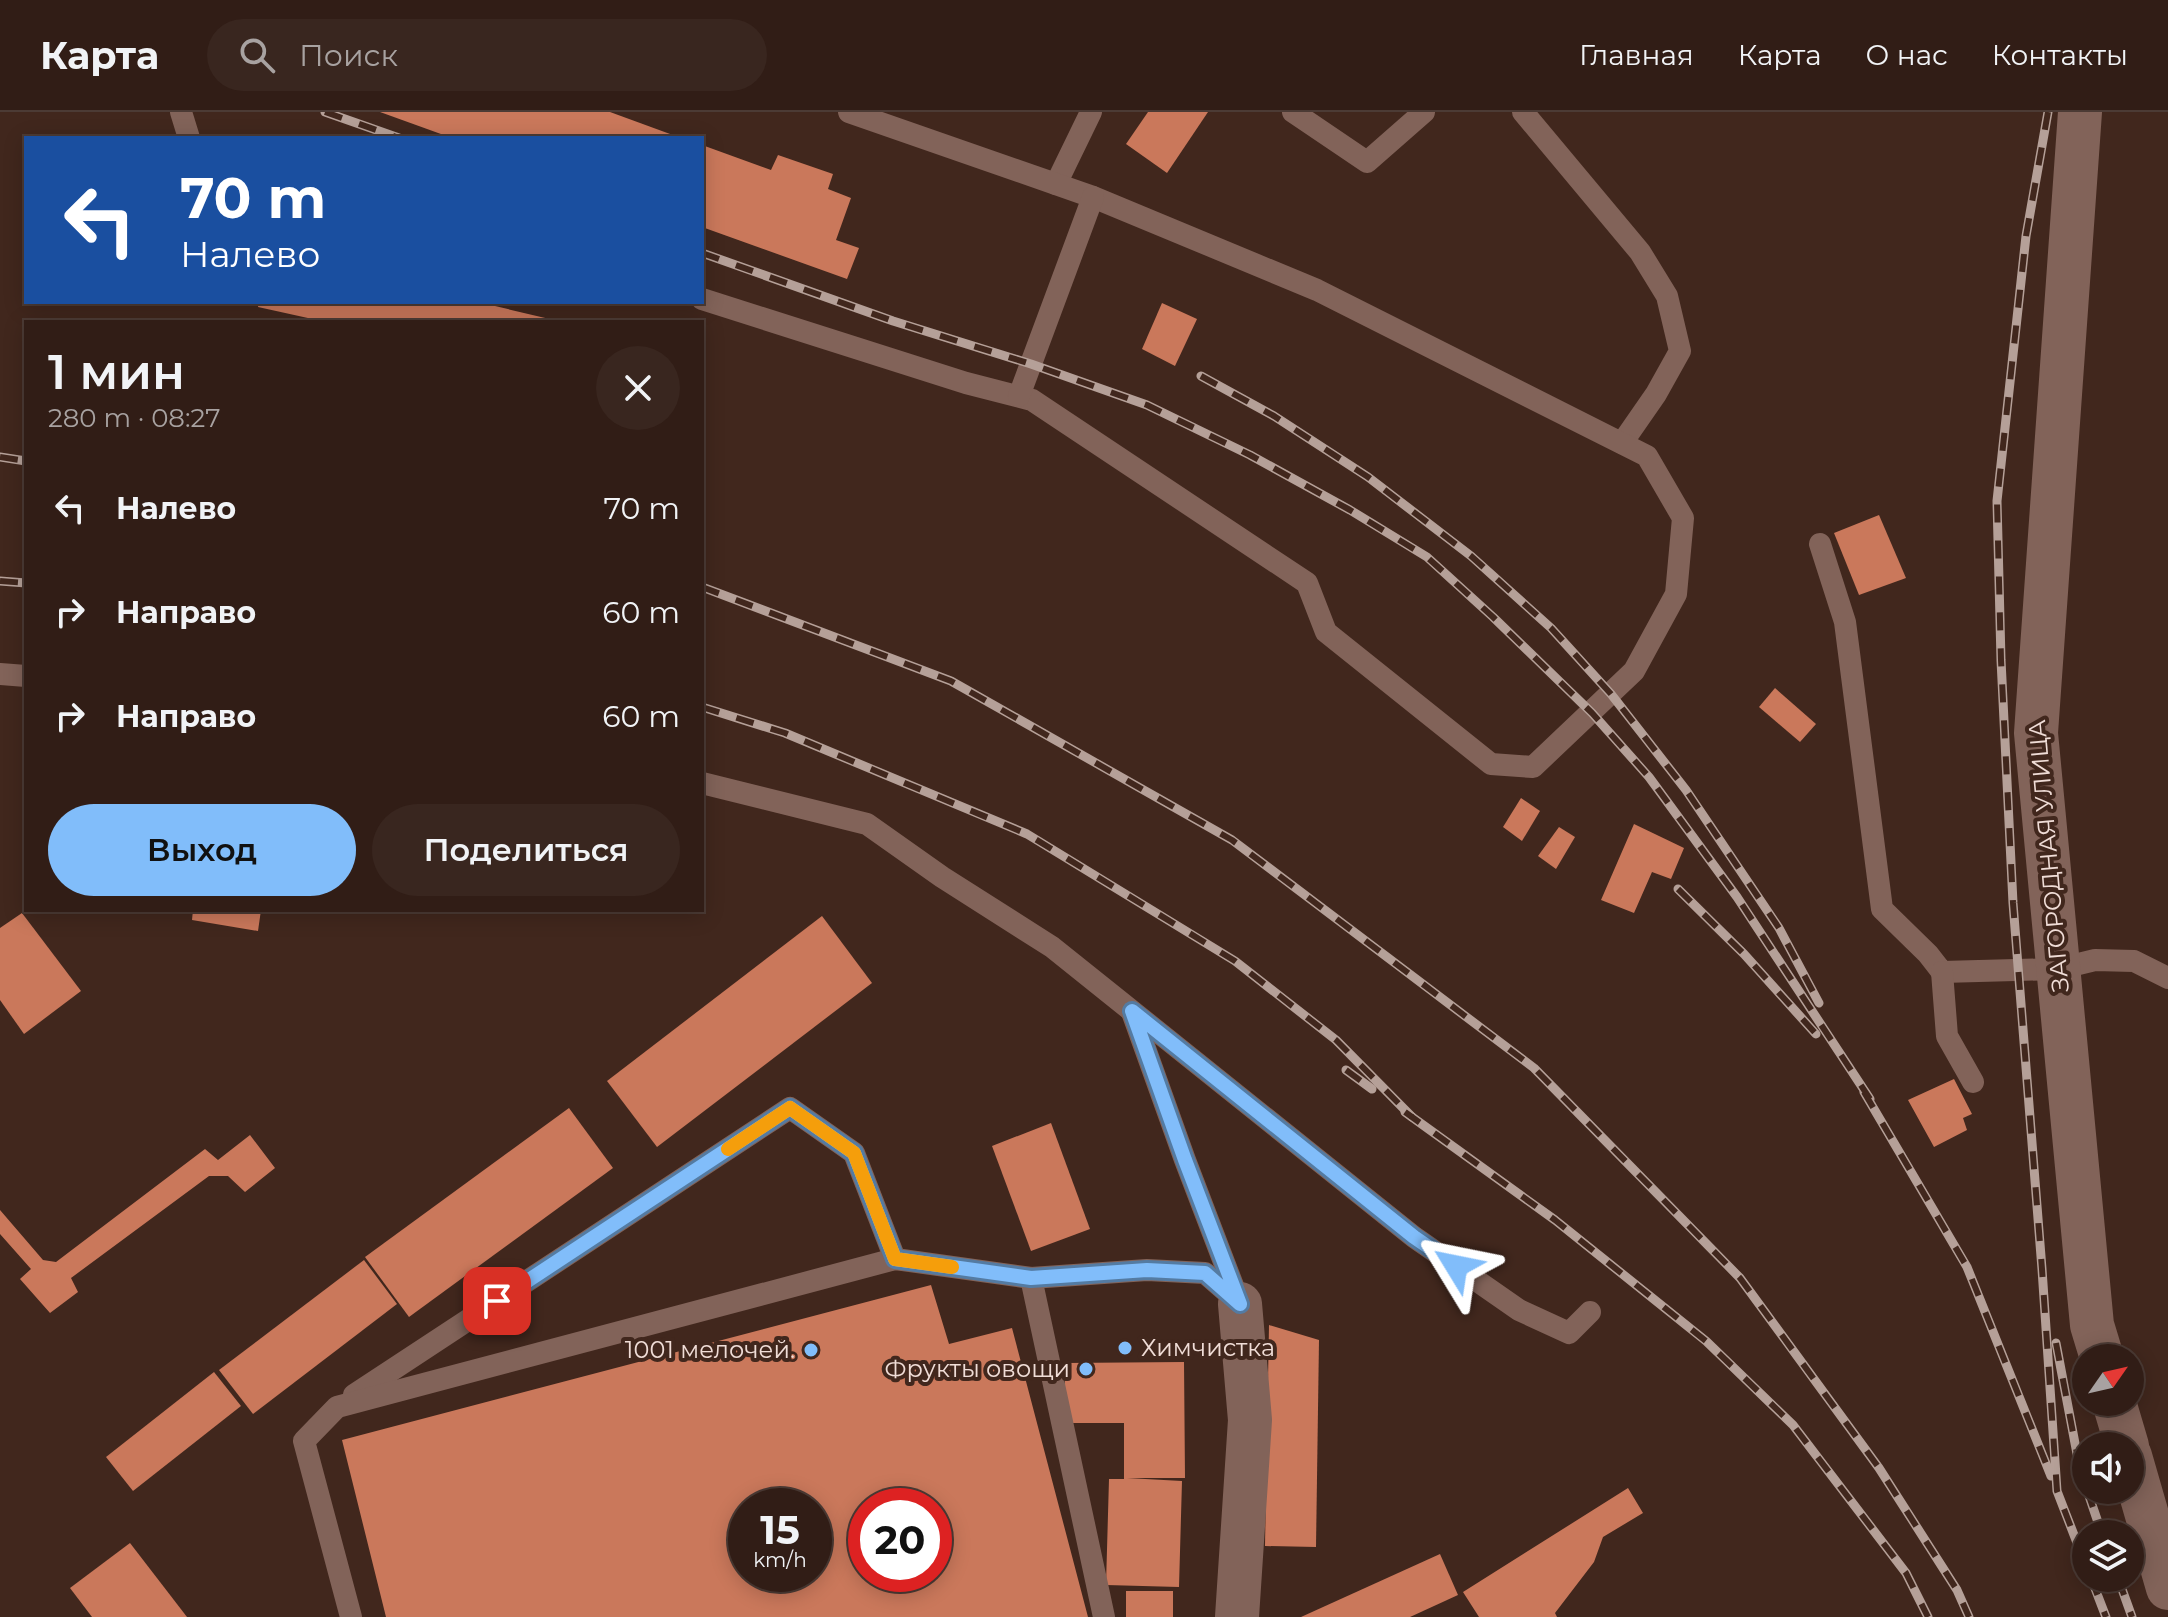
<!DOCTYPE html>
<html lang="ru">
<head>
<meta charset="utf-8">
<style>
  body { margin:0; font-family:Montserrat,sans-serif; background:#39261f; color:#f1f3f6; height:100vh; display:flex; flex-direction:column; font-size:30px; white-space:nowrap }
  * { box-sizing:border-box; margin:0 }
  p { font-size:26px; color:#a8a2a1 }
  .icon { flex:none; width:44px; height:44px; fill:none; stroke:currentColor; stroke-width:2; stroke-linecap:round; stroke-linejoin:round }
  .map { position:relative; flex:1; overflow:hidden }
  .drawer { position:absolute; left:24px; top:208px; width:680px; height:592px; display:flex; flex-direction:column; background:#311d16; border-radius:0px; box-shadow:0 4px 20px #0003,0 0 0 2px #4c3b35 }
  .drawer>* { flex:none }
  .banner { position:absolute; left:24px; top:24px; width:680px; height:168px; border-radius:0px; box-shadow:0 4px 20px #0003,0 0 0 2px #4c3b35; background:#1a4fa0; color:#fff; overflow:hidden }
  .needle { width:52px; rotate:56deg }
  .controls { position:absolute; left:2072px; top:1232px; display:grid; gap:16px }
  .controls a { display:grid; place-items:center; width:72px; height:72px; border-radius:50%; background:#311d16; box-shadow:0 4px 20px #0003,0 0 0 2px #4c3b35; font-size:40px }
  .speed { position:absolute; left:728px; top:1376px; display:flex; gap:16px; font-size:40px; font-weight:700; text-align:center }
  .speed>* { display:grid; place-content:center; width:104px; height:104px; border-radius:50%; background:#311d16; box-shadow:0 4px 20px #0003,0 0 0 2px #4c3b35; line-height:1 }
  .speed small { font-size:20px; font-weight:400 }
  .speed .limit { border:12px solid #d22; background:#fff; color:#111 }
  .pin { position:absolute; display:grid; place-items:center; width:68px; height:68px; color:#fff; margin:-34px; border-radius:16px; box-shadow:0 4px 12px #0006 }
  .me { position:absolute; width:88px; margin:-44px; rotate:305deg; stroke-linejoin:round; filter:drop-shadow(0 0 6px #0008) }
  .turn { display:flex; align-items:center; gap:28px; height:168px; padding:0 24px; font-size:36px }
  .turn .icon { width:104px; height:104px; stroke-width:2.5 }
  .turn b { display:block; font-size:56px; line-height:68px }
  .round { display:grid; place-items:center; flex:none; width:84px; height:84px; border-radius:42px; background:#39261f }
  .overview { display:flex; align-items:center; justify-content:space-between; height:136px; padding:0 24px }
  h1 { font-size:48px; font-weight:600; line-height:60px }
  .button { display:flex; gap:16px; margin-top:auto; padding:16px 24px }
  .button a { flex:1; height:92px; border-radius:48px; background:#81bdfa; color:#111; font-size:32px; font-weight:600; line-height:92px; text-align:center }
  .button a+a { background:#39261f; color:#f1f3f6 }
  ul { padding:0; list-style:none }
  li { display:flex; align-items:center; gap:24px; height:104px; padding:0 24px }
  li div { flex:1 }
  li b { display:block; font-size:30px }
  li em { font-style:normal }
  header { display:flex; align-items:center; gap:48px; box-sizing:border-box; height:112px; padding:0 40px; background:#311d16; border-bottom:2px solid #4c3b35 }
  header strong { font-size:38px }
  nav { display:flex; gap:44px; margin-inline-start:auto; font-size:28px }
  .search { width:560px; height:72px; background:#39261f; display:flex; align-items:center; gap:20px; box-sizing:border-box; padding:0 28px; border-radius:44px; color:#a8a2a1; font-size:30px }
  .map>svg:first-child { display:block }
</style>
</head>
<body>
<header>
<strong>Карта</strong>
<div class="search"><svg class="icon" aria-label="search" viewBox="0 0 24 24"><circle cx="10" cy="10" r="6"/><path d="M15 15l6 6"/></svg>Поиск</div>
<nav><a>Главная</a><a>Карта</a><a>О нас</a><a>Контакты</a></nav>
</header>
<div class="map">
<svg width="2168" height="1505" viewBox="0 0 2168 1505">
  <rect width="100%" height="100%" fill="#41271d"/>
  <g fill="#ca785b" fill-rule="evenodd">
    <path d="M380,0H610L681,26H452Z"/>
    <path d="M1148,0H1208L1167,61L1126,32Z"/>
    <path d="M702,33L771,58L778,43L833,62L828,77L851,86L836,128L859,136L847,167L702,115Z"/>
    <path d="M259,190H478L558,209L326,210L258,195Z"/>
    <path d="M1162,191L1197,207L1175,254L1142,237Z"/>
    <path d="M1879,403L1906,466L1859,483L1834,421Z"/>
    <path d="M1775,576L1816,612L1800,630L1759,595Z"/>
    <path d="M1521,686L1540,699L1522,729L1503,715Z"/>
    <path d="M1634,712L1684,736L1671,767L1652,760L1634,801L1601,788Z"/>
    <path d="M1559,715L1575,725L1556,757L1538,744Z"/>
    <path d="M193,798H261L258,819L192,808Z"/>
    <path d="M22,801L81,879L24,922L0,888V816Z"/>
    <path d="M822,804L872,871L657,1035L607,969Z"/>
    <path d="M1954,967L1972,1002L1963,1006L1967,1018L1934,1035L1908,988Z"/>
    <path d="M569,996L613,1056L409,1205L365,1145Z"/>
    <path d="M1051,1011L1090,1117L1031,1139L992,1034Z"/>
    <path d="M250,1023L275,1056L245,1080L228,1064H209L71,1166L78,1180L50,1201L20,1167L31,1157L0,1122V1098L43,1148L56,1150L205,1037L218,1048Z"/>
    <path d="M364,1148L397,1192L253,1302L219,1258Z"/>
    <path d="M931,1173L949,1232L1012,1216L1088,1505H386L342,1328ZM746,1394H814V1462H746ZM866,1394H934V1462H866Z"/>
    <path d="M1269,1213L1319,1228L1316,1435L1265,1434Z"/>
    <path d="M1184,1250L1185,1366H1127L1182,1369L1179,1475L1106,1473L1109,1367H1124V1311H1065V1251Z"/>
    <path d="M214,1260L241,1294L133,1379L106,1345Z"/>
    <path d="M1628,1376L1643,1401L1603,1425L1594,1450L1555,1501L1557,1505H1479L1463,1480Z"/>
    <path d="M130,1431L187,1505H92L70,1476Z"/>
    <path d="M1440,1442L1458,1483L1410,1505H1301Z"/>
    <rect x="1126" y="1479" width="47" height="26"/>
  </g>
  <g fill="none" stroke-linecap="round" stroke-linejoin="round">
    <g stroke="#826359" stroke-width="22">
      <path d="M181,0L189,26"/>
      <path d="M1293,0L1367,50L1424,0"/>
      <path d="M1523,0L1640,140L1667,184L1680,239L1656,282L1622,331"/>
      <path d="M1056,72L1091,0"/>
      <path d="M702,187L966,271L1032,288L1307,471L1326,520L1491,652L1533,655L1634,559L1676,482L1683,406L1647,344L1317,178L1093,85L849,0"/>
      <path d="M1019,284L1093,85"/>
      <path d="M1820,432L1845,510L1882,797L1928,842L1942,860L2058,857L2095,848L2134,849L2168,866"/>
      <path d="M0,562L26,564"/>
      <path d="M702,671L867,712L942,765L1052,835L1414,1125L1519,1198L1569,1221L1590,1200"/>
      <path d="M1942,860L1947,924L1973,970"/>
      <path d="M1132,900L1185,1048L1240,1192"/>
      <path d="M1031,1166L1147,1158L1205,1161L1236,1188"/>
      <path d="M354,1283L790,996L854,1041L895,1147"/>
      <path d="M351,1505L304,1329L337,1295L895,1147L1031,1166L1104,1505"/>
    </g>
    <g stroke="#826359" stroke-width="44">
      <path d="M2080,0L2036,621L2092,1213L2102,1246"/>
      <path d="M2114,1290L2127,1334"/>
      <path d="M2130,1344L2168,1476"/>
      <path d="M1237,1505L1250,1308L1240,1192"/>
    </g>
    <g stroke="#b5a098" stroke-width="9">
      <g id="rail">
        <path d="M325,0L399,26"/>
        <path d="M2048,0L2026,124L1997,389L2001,548L2013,791L2042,1157L2057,1379L2086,1454"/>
        <path d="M702,141L893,209L1031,252L1147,293L1250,343L1350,398L1427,445L1493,505L1592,601L1649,665L1737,785L1870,987"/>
        <path d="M1201,264L1274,304L1368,365L1471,444L1551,516L1611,582L1686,678L1779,816L1819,891"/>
        <path d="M0,345L26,349"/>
        <path d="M0,469L26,471"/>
        <path d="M702,475L951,569L1232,728L1534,956L1740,1166L1879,1356L1957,1478L1969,1505"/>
        <path d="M702,595L785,621L1027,722L1235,849L1336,928L1412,1005"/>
        <path d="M1678,777L1744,842L1816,922"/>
        <path d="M1346,958L1372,977"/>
        <path d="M1864,980L1967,1155L2051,1364"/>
        <path d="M1405,1000L1555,1108L1706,1229L1793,1313L1906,1461L1928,1505"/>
        <path d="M2056,1231L2081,1363L2086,1376"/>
        <path d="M2087,1378L2102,1422"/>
        <path d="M2091,1466L2106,1505"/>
        <path d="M2118,1466L2132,1505"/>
      </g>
    </g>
    <use href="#rail" stroke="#41271d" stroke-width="6" stroke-dasharray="18" stroke-linecap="butt"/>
  </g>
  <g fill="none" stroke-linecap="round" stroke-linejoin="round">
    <g stroke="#547ba2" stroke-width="20">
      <path id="route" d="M497,1189L790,996L854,1041L895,1147L1031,1166L1147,1158L1205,1161L1240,1192L1185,1048L1132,899L1414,1125L1456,1154"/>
    </g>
    <use href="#route" stroke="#81bdfa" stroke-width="14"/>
    <path stroke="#f59e0b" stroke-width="14" d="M728,1037L790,996L854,1041L895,1147L952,1155"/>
  </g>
  <g fill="#81bdfa" stroke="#41271d" stroke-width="3">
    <circle cx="1125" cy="1236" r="8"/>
    <circle cx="811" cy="1238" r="8"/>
    <circle cx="1086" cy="1257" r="8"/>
  </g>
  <g text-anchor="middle" stroke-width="8" stroke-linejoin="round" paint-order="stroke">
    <g font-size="24" fill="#f0ddd7" stroke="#41271d">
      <text transform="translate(2049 744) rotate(-95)" y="8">ЗАГОРОДНАЯ УЛИЦА</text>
    </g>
    <g font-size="24" fill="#f0ddd7" stroke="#41271d" text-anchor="end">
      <text x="1141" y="1244" text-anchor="start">Химчистка</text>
      <text x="795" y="1246">1001 мелочей.</text>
      <text x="1070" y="1265">Фрукты овощи</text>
    </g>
  </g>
</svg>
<div class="controls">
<a><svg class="needle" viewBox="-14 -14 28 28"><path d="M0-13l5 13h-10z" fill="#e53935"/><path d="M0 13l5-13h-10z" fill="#a8a2a1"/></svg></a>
<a><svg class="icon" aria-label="sound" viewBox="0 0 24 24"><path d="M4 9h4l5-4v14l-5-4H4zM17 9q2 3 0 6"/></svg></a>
<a><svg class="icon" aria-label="layers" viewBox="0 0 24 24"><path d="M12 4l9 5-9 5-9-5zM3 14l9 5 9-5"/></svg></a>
</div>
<div class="speed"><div>15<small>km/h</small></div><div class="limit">20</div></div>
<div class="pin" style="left:497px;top:1189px;background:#d93025"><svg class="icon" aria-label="arrive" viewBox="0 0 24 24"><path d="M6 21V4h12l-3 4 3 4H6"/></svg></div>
<svg class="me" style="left:1456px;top:1154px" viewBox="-20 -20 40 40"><path d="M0-17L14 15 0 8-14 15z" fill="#81bdfa" stroke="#fff" stroke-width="4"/></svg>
<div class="banner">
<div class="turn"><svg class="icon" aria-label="left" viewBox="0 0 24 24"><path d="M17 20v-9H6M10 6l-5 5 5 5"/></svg><div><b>70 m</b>Налево</div></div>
</div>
<section class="drawer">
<div class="overview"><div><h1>1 мин</h1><p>280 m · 08:27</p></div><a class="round"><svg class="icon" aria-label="close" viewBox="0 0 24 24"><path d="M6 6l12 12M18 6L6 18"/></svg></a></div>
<ul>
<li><svg class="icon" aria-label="left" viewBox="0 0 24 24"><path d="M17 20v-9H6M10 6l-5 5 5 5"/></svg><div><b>Налево</b></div><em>70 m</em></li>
<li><svg class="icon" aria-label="right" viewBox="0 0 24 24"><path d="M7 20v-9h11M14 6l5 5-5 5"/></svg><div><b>Направо</b></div><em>60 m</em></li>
<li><svg class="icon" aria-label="right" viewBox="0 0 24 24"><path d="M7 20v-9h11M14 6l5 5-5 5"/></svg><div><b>Направо</b></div><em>60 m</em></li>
</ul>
<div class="button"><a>Выход</a><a>Поделиться</a></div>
</section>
</div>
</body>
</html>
